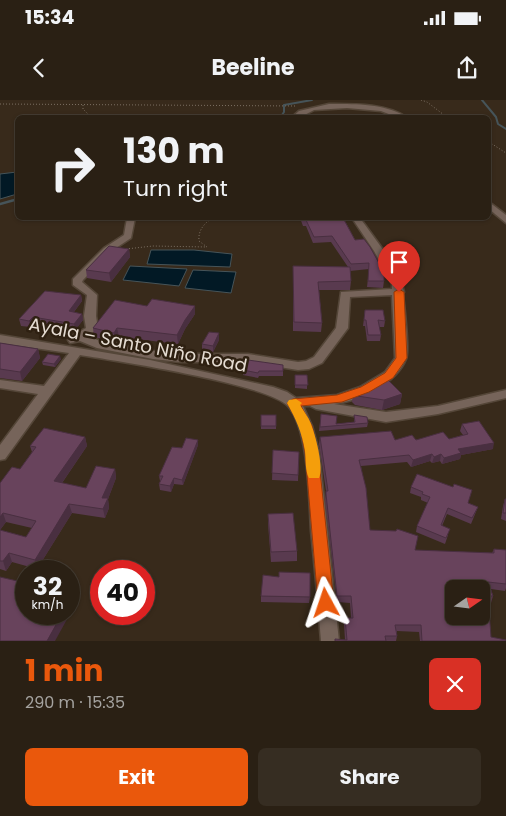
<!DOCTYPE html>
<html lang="en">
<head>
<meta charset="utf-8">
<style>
  body { margin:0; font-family:Poppins,sans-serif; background:#362d22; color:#f1f3f6; height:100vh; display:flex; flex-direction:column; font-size:19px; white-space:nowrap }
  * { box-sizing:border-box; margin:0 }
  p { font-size:16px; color:#a5a3a0 }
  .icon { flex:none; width:28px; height:28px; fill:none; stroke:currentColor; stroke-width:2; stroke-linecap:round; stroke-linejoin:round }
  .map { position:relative; height:541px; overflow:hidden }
  .sheet { display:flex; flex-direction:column; background:#2a2014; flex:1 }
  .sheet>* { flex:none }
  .guide { position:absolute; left:15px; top:15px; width:476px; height:105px; border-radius:8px; box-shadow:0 1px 4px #0004,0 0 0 1px #463e34; background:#2a2014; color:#f1f3f6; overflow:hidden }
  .needle { width:32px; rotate:76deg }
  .tools { position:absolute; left:445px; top:480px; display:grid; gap:10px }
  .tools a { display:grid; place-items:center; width:45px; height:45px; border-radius:8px; background:#2a2014; box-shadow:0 1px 4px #0004,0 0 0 1px #463e34; font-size:25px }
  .speed { position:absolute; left:15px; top:460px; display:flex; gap:10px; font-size:25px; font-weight:700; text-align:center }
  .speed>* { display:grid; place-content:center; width:65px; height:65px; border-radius:50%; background:#2a2014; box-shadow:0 1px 4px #0004,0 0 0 1px #463e34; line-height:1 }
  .speed small { font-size:12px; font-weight:400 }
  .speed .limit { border:8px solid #d22; background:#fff; color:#111 }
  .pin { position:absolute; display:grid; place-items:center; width:42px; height:42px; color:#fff; margin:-51px -21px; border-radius:50% 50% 50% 0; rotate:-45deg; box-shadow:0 0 5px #0007 }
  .pin .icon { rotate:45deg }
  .me { position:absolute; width:55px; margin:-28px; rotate:355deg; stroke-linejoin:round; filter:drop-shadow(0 0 4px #0008) }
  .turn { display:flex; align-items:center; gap:18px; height:105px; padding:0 25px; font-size:22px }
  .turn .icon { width:65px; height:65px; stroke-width:2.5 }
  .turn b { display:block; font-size:35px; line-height:42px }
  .round { display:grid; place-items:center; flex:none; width:52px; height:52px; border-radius:8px; background:#362d22 }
  .overview { display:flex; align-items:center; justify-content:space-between; height:85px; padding:0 25px }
  h1 { font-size:30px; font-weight:700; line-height:38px; color:#ea580c }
  .cta { display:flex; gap:10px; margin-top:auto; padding:10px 25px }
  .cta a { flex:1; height:58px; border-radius:8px; background:#ea580c; color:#fff; font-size:20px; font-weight:700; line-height:58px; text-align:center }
  .cta a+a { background:#362d22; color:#f1f3f6 }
  .status { display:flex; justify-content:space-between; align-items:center; height:35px; padding:0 25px; background:#2a2014; direction:ltr }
  .status svg { height:14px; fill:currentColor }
  header { display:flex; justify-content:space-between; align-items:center; height:65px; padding:0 25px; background:#2a2014; font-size:22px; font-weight:700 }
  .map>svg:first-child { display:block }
</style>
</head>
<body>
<div class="status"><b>15:34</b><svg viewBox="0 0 49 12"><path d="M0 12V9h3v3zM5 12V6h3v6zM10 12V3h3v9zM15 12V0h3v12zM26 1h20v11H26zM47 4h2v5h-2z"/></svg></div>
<header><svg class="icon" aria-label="back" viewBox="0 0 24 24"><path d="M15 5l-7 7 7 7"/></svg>Beeline<svg class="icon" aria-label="share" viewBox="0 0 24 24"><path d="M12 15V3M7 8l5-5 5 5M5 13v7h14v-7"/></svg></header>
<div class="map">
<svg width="506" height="541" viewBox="0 0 506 541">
  <rect width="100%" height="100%" fill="#382a1b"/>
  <g fill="#021925" stroke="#465459">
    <path d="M17,72V94L0,99V74Z"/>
    <path d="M151,150H194L232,154L230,167L147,164Z"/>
    <path d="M130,166L187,169L179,186L123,180Z"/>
    <path d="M193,170L236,172L231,193L185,188Z"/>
  </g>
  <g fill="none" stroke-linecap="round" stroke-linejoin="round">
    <g stroke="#465459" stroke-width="2">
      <path d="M482,0L496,17L498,24L506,29"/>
      <path d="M280,18L284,12V5L312,0"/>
    </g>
    <path stroke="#465459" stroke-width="2.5" d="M0,104L18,99"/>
    <g stroke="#544638" stroke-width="3">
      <g id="minor">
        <path d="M329,4C354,4 386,3 408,18H399L381,11L347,8L314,10L299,18H291L299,11Z"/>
        <path d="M489,102L506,115V123L489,109Z"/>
        <path d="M127,118H135L131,138L110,152L83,180L82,182L97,195L96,216L98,229L88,236L100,241L153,251L181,254H248L298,262L306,261L314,257L336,228L341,192L392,189V184L374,151L352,118H360L384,151L402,184L404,192L403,194C404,206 410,251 406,259C396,284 359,301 334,304L386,312L438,306L506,290V298L438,314L386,322L316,309L310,306H303L312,326L319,352L339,541H321C318,504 315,468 311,431C309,401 309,329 288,306C268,284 117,261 80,255L5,359L0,360V345L38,294L0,288V280L44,286L69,253L0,243V235L150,260L273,287L287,292L296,298L337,295L360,287L385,272L395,258L392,195L350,197L348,228L322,263L309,269L298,270L248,262H181L153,259L97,248L80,241L70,243L68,240L70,237L86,228L84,216L87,195L73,185V179L104,148L124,135Z"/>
      </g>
    </g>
    <g stroke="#7c7063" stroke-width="1" stroke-dasharray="1 2" stroke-linecap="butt">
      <path d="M421,0L427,2L448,18"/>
      <path d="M0,4L296,6"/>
      <path d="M83,5V9L88,14L86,18"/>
      <path d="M489,42L506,53"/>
      <path d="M126,149L153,146L207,147L199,141C198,130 204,124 212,118"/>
    </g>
    <use href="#minor" fill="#76645a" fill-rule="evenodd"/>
  </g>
  <g fill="#593a4f">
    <path d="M300,118H344V119L355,140L384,181L383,188L367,187L369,169L350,171L351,181L350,190H319L322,223L321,232L293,231V166L348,167L331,142L313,143L306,126H303Z"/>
    <path d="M129,149L130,157L111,182L87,178L86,170Z"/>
    <path d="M81,195L82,201L74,212L82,214L83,220L75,230L34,223L31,227L21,226L19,219Z"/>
    <path d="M147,206H195V214L185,229L178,244L119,237L115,242L94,237L93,228Z"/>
    <path d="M365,210L385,221L384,227H379L381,235L380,241H367L365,226H363Z"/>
    <path d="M219,240L213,252L202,250V244Z"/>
    <path d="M0,243L38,249L40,258L22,281L0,278Z"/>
    <path d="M61,259L55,267L43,265L42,262Z"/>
    <path d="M283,265V276H259L258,278L243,275V270Z"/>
    <path d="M295,275H307V289L295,288Z"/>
    <path d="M353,292L402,294L400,304L382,310L355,305L352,302Z"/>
    <path d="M321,314L336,324L354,322V315L368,323L367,327L319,331Z"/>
    <rect x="261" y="315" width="15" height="14"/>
    <path d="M462,324L493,349L461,355L460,359L442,364L440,361L432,363L430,361L411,367L407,362L361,366L370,430L415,450L492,453L494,449L506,484V488L505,491L491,489L493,496L491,503H488L491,537L506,541H420L419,532L397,531V536L396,541H335L345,540L344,524L345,518H351L350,503L337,502L325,400L326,391L319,344L320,337L395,340L449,339L463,335L460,331Z"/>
    <path d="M85,337L87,346L62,383L86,388L115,369L116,378L108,399L109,408L105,418L72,413L37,469L12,462L6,471L0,469V430L26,437L32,428L6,422L0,430V383L20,369L32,352L30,346Z"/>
    <path d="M198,345L183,385L174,384L171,392L160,390L159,384L161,381H160L159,376L182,348Z"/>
    <path d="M273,350L299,352L298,381L272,380Z"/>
    <path d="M411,387L468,403L478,407L471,424L447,414L442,426L448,435L445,444L416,432L417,426L428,403L421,400V397L410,393Z"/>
    <path d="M505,399H506V421L501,419L503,406Z"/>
    <path d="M268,414L297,451V461L271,462L268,424Z"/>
    <path d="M261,496L310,497L309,503L261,502Z"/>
  </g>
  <g fill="#492f40">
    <path d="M129,149L130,157L111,182L109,173Z"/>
    <path d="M81,195L82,201L70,217L69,211Z"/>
    <path d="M195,206V214L185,229L178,244L177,235L185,220Z"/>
    <path d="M82,214L83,220L75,230L74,224Z"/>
    <path d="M33,217L34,223L31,227L29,221Z"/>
    <path d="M117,228L119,237L115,242L114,233Z"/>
    <path d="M219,233V240L213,252V246Z"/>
    <path d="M38,249L40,258L22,281L20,272Z"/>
    <path d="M60,256L61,259L55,267L54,264Z"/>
    <path d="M402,294L400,304L382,310L384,300Z"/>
    <path d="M85,337L87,346L57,390L54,381Z"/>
    <path d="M198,340V345L183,385L182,380Z"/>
    <path d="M494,343L493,349L461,355L460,359L442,364L444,358L458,349Z"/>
    <path d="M432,354L430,361L411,367L413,360Z"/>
    <path d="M441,354L440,361L432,363L434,357Z"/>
    <path d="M115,369L116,378L108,399L109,408L105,418L103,409L102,398Z"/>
    <path d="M174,378V384L171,392L170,386Z"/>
    <path d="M69,404L72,413L37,469L35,460Z"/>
    <path d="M3,413L6,422L0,430V417Z"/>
    <path d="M9,453L12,462L6,471L3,461Z"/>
    <path d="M69,504L71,512L55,541H47L62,514H69Z"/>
  </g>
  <g fill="#68435c" stroke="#492f40" fill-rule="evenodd">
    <path d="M302,118H343L355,140L364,139L370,147L384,172V181H368L369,163L351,164L332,136L314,137L306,120H303Z"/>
    <path d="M109,146L129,149L109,173L86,170Z"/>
    <path d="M293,166L350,167L351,181L318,182L322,223L294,222Z"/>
    <path d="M45,191L81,195L69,211L82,214L74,224L33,217L29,221L19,219Z"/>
    <path d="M152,199L195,206L185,220L177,235L117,228L114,233L93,228L115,200L147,206Z"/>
    <path d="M365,210H383L385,221L378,220L381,235H368L366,220H364Z"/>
    <path d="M209,232L219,233L213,246L202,244Z"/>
    <path d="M0,243L38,249L20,272L0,269Z"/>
    <path d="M48,254L60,256L54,264L42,262Z"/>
    <path d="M248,260L283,265V271H259L258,273L243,270Z"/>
    <path d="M295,275H307L308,285H295Z"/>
    <path d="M388,280L402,294L384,300L357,296L353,292Z"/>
    <path d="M321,314L337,316L336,324L355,322L354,315L367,317L368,323L320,327Z"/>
    <rect x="261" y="315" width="15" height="11"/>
    <path d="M479,321L494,343L458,349L461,353L444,358L441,354L434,357L432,354L413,360L409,355L359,360L366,388L370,430L396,431L397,429L418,436L415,450L494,453V449L506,450V484L488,482L493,496H488L491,537L506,540V541H422L421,525H395L397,536H385L386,541H335V539L347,540L345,518H353L351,496H337L326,394V391H328L320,337L391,331L395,340L412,335L416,340L443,332L449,339L468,334L462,324ZM454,489H481V516H454Z"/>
    <path d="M44,328L85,337L54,381L86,388L96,366L115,369L102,398H108L103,409L69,404L35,460L9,453L3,461H0V430L26,437L36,421L3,413L0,417V383L12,367L20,369L36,347L30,346Z"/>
    <path d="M186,338L198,340L182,380L174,378L170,386L159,384L163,376H159L172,347L182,348Z"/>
    <path d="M273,350L299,352L298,375L272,373Z"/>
    <path d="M417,374L453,387L454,384L472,390L468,403L478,407L472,418L448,408L441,425L450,429L446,438L417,426L430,397L422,394L423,392L411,387Z"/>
    <path d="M505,399H506V413H503Z"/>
    <path d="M293,413L297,451L271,452L268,414Z"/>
    <path d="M279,472L310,473V497L261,496L263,475L279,477Z"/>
    <path d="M0,477L26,483V488L25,490L26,491V514H62L47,541H0Z"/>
  </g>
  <path fill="#ea580c" stroke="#983908" d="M399,189L404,192L407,258L393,278L369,292L342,302L301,306L312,326L318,352L334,503L332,508L326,510L320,508L318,503L305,352L300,326L287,303L293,299L337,295L361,287L385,273L396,258L394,192Z"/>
  <path fill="#f59e0b" d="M296,299L302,303L300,305C304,312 310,319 312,327C316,337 324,369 319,378H309C305,371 306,360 305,351C302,333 296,319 287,303L289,300Z"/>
  <g text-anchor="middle" stroke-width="5" stroke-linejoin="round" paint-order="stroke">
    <g font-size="18" fill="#e5dcd2" stroke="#2e2011">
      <text transform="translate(138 245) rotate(11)" y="6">Ayala – Santo Niño Road</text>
    </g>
  </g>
</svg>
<div class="tools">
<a><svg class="needle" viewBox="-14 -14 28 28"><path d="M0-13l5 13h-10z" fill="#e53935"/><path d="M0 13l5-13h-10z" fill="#a5a3a0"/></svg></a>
</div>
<div class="speed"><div>32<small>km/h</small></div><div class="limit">40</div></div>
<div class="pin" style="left:399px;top:192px;background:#d93025"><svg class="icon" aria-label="arrive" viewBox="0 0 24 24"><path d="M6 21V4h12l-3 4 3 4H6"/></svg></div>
<svg class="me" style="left:326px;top:503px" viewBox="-20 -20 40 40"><path d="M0-17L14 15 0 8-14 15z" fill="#ea580c" stroke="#fff" stroke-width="4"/></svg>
<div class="guide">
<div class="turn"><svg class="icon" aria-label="right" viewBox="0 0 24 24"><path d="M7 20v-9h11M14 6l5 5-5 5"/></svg><div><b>130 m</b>Turn right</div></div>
</div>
</div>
<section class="sheet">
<div class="overview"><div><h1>1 min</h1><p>290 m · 15:35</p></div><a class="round" style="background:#d93025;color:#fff"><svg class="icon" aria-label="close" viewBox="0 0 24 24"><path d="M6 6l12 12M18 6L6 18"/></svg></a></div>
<div class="cta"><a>Exit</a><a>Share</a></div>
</section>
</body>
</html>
